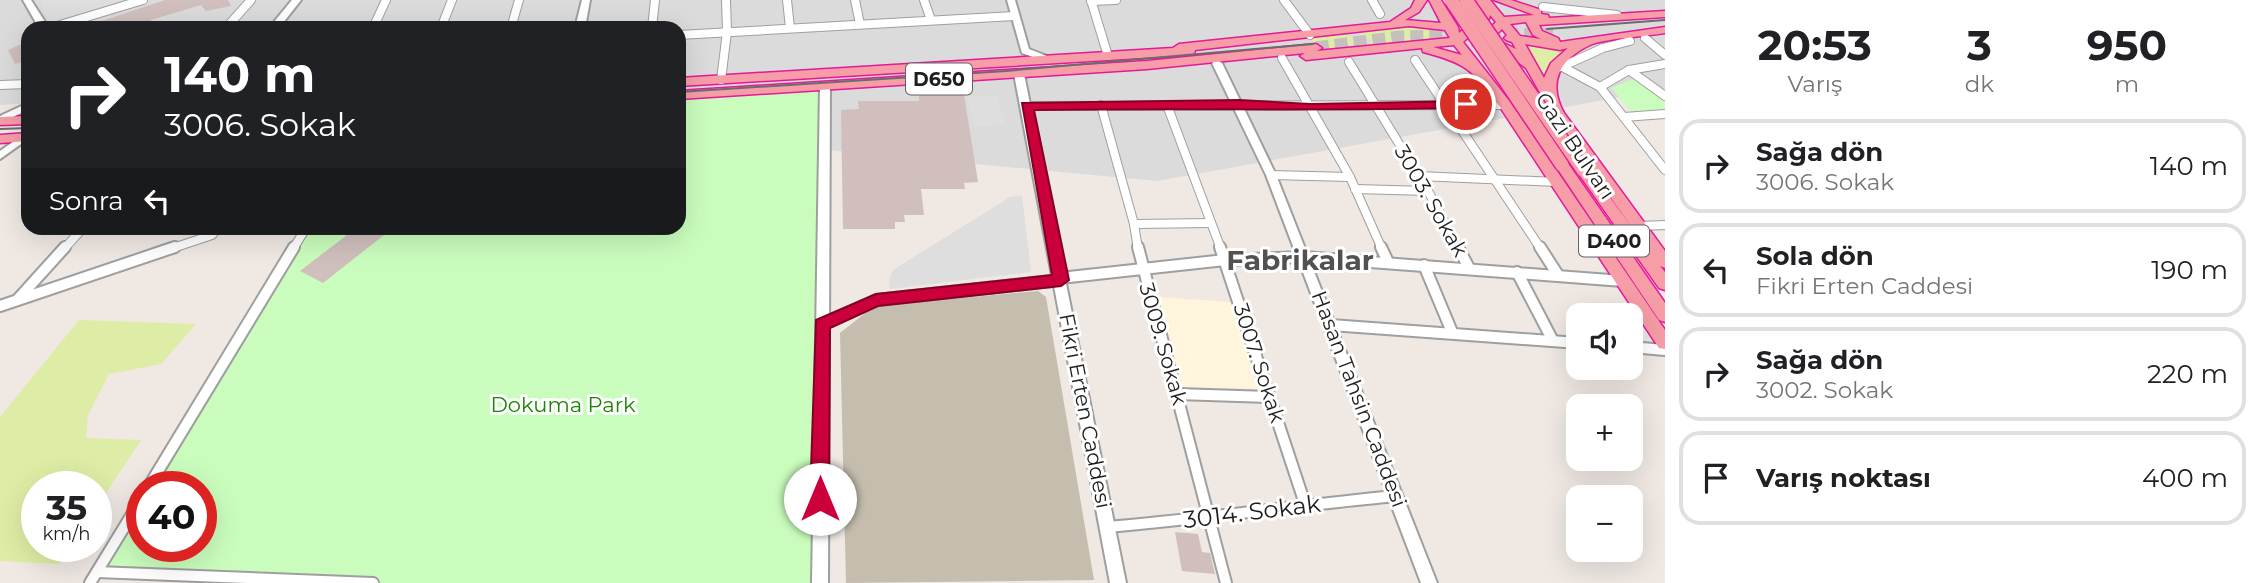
<!DOCTYPE html>
<html lang="tr">
<head>
<meta charset="utf-8">
<style>
  body { margin:0; font-family:Montserrat,sans-serif; background:#f6f6f6; color:#202124; height:100vh; display:flex; flex-direction:column; font-size:26px; white-space:nowrap }
  * { box-sizing:border-box; margin:0 }
  p { font-size:23px; color:#757577 }
  .icon { flex:none; width:38px; height:38px; fill:none; stroke:currentColor; stroke-width:2; stroke-linecap:round; stroke-linejoin:round }
  .map { position:relative; flex:1; overflow:hidden }
  .details { display:flex; flex-direction:column; background:#fff; width:595px }
  .details>* { flex:none }
  .banner { position:absolute; left:21px; top:21px; width:665px; height:214px; border-radius:21px; box-shadow:0 7px 28px #0002; background:#202124; color:#fff; overflow:hidden }
  .buttons { position:absolute; left:1566px; top:303px; display:grid; gap:14px }
  .buttons a { display:grid; place-items:center; width:77px; height:77px; border-radius:14px; background:#fff; box-shadow:0 7px 28px #0002; font-size:35px }
  .speed { position:absolute; left:21px; top:471px; display:flex; gap:14px; font-size:35px; font-weight:700; text-align:center }
  .speed>* { display:grid; place-content:center; width:91px; height:91px; border-radius:50%; background:#fff; box-shadow:0 7px 28px #0002; line-height:1 }
  .speed small { font-size:18px; font-weight:400 }
  .speed .limit { border:10px solid #d22; background:#fff; color:#111 }
  .pin { position:absolute; display:grid; place-items:center; width:60px; height:60px; color:#fff; margin:-30px; border:4px solid #fff; border-radius:50%; box-shadow:0 2px 7px #0007 }
  .me { position:absolute; width:77px; margin:-38px; rotate:0deg; stroke-linejoin:round; filter:drop-shadow(0 0 5px #0008) }
  .turn { display:flex; align-items:center; gap:24px; height:147px; padding:0 28px; font-size:32px }
  .turn .icon { width:91px; height:91px; stroke-width:2.5 }
  .turn b { display:block; font-size:49px; line-height:60px }
  .then { display:flex; align-items:center; height:66px; padding:0 28px; background:#0003; gap:14px; font-size:26px }
  .eta { display:flex; justify-content:space-evenly; align-items:center; height:119px; text-align:center }
  .eta b { font-size:42px; font-weight:700; line-height:49px }
  ul { padding:0; list-style:none }
  li { display:flex; align-items:center; gap:21px; height:94px; margin:0 14px 10px; padding:0 14px; border:4px solid #e0e0e0; border-radius:21px }
  li div { flex:1 }
  li b { display:block; font-size:26px }
  li em { font-style:normal }
  main { display:flex; flex:1; min-height:0 }
  .map>svg:first-child { display:block }
</style>
</head>
<body>
<main>
<div class="map">
<svg width="1665" height="583" viewBox="0 0 1665 583">
  <rect width="100%" height="100%" fill="#efe8e3"/>
  <path fill="#dcdbdb" d="M0,0H1665V89L1157,181L679,136V28H28V103L0,105Z"/>
  <path fill="#fff5dc" d="M1158,297L1232,302L1258,389L1180,387Z"/>
  <path fill="#c5beae" d="M1038,291L1046,297L1094,580L846,583L840,333L874,306Z"/>
  <g fill="#deeda5">
    <path d="M1423,25H1433L1439,39L1374,46L1367,37L1357,32Z"/>
    <path d="M1346,35L1358,40V43L1320,50L1309,37Z"/>
    <path d="M1525,43L1567,49L1553,60L1543,80Z"/>
    <path d="M79,320L196,324L161,364L109,374L88,415L86,438L141,440L96,508V486H37V546H71L59,564L0,561V417Z"/>
  </g>
  <g fill="#cafdbd">
    <path d="M1634,79L1665,102V110L1631,111L1611,88Z"/>
    <path d="M825,87L820,583H373L97,572L142,498V546H201V486H149L307,228H679V95Z"/>
  </g>
  <g fill="#dedede">
    <path d="M39,0H130L51,24Z"/>
    <path d="M997,96L1006,125L974,126L967,97Z"/>
    <path d="M1022,196L1031,272L890,289L889,279L893,270L1010,197Z"/>
  </g>
  <g fill="#d0bfbc">
    <path d="M165,0H228L231,6L206,11L201,5L151,20L150,28H81Z"/>
    <path d="M28,41V60L15,64L8,50Z"/>
    <path d="M919,95H964L978,182L964,183L965,189H921L924,215H904L905,222H895V229H843L841,110L859,109L858,101H919Z"/>
    <path d="M356,228H393L323,283L300,271Z"/>
    <path d="M1175,532L1198,534L1202,552L1210,553L1215,574L1182,571Z"/>
  </g>
  <g fill="none" stroke-linecap="round" stroke-linejoin="round">
    <path stroke="#c5c0bc" stroke-width="13" stroke-dasharray="13 6" stroke-linecap="butt" d="M1316,48L1400,37L1553,34"/>
    <g stroke="#9f9f9f" stroke-width="10">
      <g id="minor-far1">
        <path d="M787,0L790,28"/>
        <path d="M855,0L860,24"/>
        <path d="M924,0L931,20"/>
        <path d="M1091,0L1108,56"/>
        <path d="M1284,0L1310,35"/>
        <path d="M1372,0L1380,14"/>
        <path d="M1091,1L1116,0"/>
        <path d="M1543,7L1617,15"/>
        <path d="M50,28L143,0"/>
        <path d="M226,28L251,0"/>
        <path d="M373,28L386,0"/>
        <path d="M441,28L452,0"/>
        <path d="M511,28L519,0"/>
        <path d="M652,28L655,0"/>
        <path d="M679,35L1014,16"/>
        <path d="M1645,38L1665,55"/>
        <path d="M1282,58L1350,177L1382,249"/>
        <path d="M1415,60L1541,249"/>
        <path d="M1349,62L1428,191L1459,249"/>
        <path d="M1557,64L1600,87"/>
        <path d="M1665,64L1629,70L1600,87L1665,170"/>
        <path d="M1561,67L1603,48L1630,41"/>
        <path d="M1629,70L1665,96"/>
        <path d="M721,80L727,32L726,0"/>
        <path d="M0,85L28,84"/>
        <path d="M1101,105L1134,224L1138,249"/>
        <path d="M1167,105L1221,249"/>
        <path d="M1027,106L1505,105"/>
        <path d="M1624,117L1665,114"/>
        <path d="M1271,175L1350,177"/>
        <path d="M1419,176L1556,182"/>
        <path d="M1355,189L1428,191"/>
        <path d="M1134,224L1211,223"/>
        <path d="M1639,226L1665,225"/>
        <path d="M64,249L83,228"/>
        <path d="M170,249L212,235L218,228"/>
        <path d="M293,249L306,228"/>
      </g>
    </g>
    <g stroke="#9f9f9f" stroke-width="14">
      <g id="minor">
        <path d="M1138,247L1226,583"/>
        <path d="M1220,247L1305,504"/>
        <path d="M1381,247L1388,262"/>
        <path d="M1458,247L1469,268"/>
        <path d="M1540,247L1558,275"/>
        <path d="M1424,265L1452,332"/>
        <path d="M1517,272L1553,341"/>
        <path d="M1060,278L1225,260L1304,257L1623,281"/>
        <path d="M18,299L65,247"/>
        <path d="M0,306L175,247"/>
        <path d="M822,325L876,300L1061,280"/>
        <path d="M1331,325L1578,343"/>
        <path d="M1631,347L1665,350"/>
        <path d="M1177,394L1269,397"/>
        <path d="M149,486L294,247"/>
        <path d="M1107,527C1204,519 1299,505 1396,496"/>
        <path d="M97,572L373,583"/>
        <path d="M90,583L142,498"/>
      </g>
    </g>
    <g stroke="#9f9f9f" stroke-width="4">
      <g id="tertiary">
        <path d="M23,0H31L49,28H39Z"/>
        <path d="M292,0H301L279,28H269Z"/>
        <path d="M582,0H590L585,28H575Z"/>
        <path d="M1007,0H1015L1029,49L1052,58V62H1046L1022,53Z"/>
        <path d="M1217,60L1222,63L1276,175L1437,583H1421L1266,175L1212,63Z"/>
        <path d="M1019,71L1024,74L1126,583H1110L1014,74Z"/>
        <path d="M825,84L830,87L828,583H812L820,87Z"/>
        <path d="M28,103V110L0,123V116Z"/>
        <path d="M24,134L28,135V139L0,159V151Z"/>
      </g>
    </g>
    <g stroke="#e5199a" stroke-width="3">
      <g id="trunk">
        <path d="M1415,0H1427L1419,12L1405,20L1441,23L1429,0H1441L1458,27L1459,33L1479,16L1475,0H1490L1504,17L1534,15L1494,0H1511L1541,10V14L1548,15L1549,18L1665,11V17L1539,25L1542,31L1558,38L1560,42L1665,27V33C1649,36 1601,39 1590,45C1560,59 1547,82 1564,113L1665,251V268L1660,266L1665,272V290L1659,288L1576,170L1578,167H1588L1633,229L1552,114L1526,68L1503,51L1487,44L1479,49L1473,45L1496,22L1490,15L1489,19L1463,42L1510,102L1665,330V349L1659,348L1500,107C1472,70 1469,64 1423,52L1422,48L1306,60L1300,56L1305,53L1147,69L679,99V91L1147,61L1316,44L1322,48L1317,51L1450,38L1445,30L1409,26L1195,50L1194,54L1190,55L679,86V78L1173,48L1179,44L1390,22L1411,8ZM1526,22L1533,35L1541,39L1520,36L1510,24ZM1502,29L1507,35L1504,38L1506,40L1512,42L1516,49L1493,38ZM1525,44L1560,50L1568,48L1551,63L1544,78ZM1454,45L1462,55L1433,47Z"/>
        <path d="M28,116V124L0,125V117Z"/>
        <path d="M28,133V141L0,143V135Z"/>
        <path d="M1562,161L1567,162L1665,303V322L1659,320L1555,165Z"/>
      </g>
    </g>
    <use href="#minor-far1" stroke="#fff" stroke-width="8"/>
    <use href="#minor" stroke="#fff" stroke-width="10"/>
    <use href="#tertiary" fill="#fff" fill-rule="evenodd"/>
    <use href="#trunk" fill="#f69da7" fill-rule="evenodd"/>
    <g stroke="#6c6c6c" stroke-width="2">
      <path d="M1547,29L1665,20"/>
      <path d="M679,92L1006,71L1313,44"/>
      <path d="M0,129L28,128"/>
    </g>
    <g stroke="#e5199a" stroke-width="16" stroke-linecap="butt">
      <g id="trunk-bridge">
        <path d="M1451,0L1562,165"/>
        <path d="M1466,0L1583,170"/>
      </g>
    </g>
    <use href="#trunk-bridge" stroke="#f69da7" stroke-width="13"/>
  </g>
  <path fill="#cb003b" stroke="#840026" stroke-width="2" d="M1239,100L1310,104L1466,101L1473,104L1466,108C1322,111 1178,108 1034,110L1069,280L1061,286L878,306L830,328L829,499L827,505L820,508L813,505L810,499L816,320L876,294L1052,275L1022,103Z"/>
  <g text-anchor="middle" stroke-width="6" stroke-linejoin="round" paint-order="stroke">
    <g fill="#fff" stroke="#626262" stroke-width="2">
      <rect x="906" y="63.5" width="66" height="31" rx="5"/>
      <rect x="1579" y="225.5" width="70" height="31" rx="5"/>
    </g>
    <g font-size="19" font-weight="bold" fill="#1e1e1e">
      <text x="939" y="86">D650</text>
      <text x="1614" y="248">D400</text>
    </g>
    <g font-size="21" fill="#1e1e1e" stroke="#fff">
      <text transform="translate(1575 146) rotate(56)" y="7">Gazi Bulvarı</text>
      <text transform="translate(1431 201) rotate(60)" y="7">3003. Sokak</text>
      <text transform="translate(1163 344) rotate(74)" y="7">3009. Sokak</text>
      <text transform="translate(1259 363) rotate(72)" y="7">3007. Sokak</text>
      <text transform="translate(1359 399) rotate(69)" y="7">Hasan Tahsin Caddesi</text>
      <text transform="translate(1085 411) rotate(79)" y="7">Fikri Erten Caddesi</text>
    </g>
    <g font-size="21" fill="#1f8304" stroke="#fff">
      <text x="563" y="412">Dokuma Park</text>
    </g>
    <g font-size="24" fill="#1e1e1e" stroke="#fff">
      <text transform="translate(1252 512) rotate(-7)" y="8">3014. Sokak</text>
    </g>
    <g font-size="28" font-weight="bold" fill="#515151" stroke="#fff">
      <text x="1300" y="270">Fabrikalar</text>
    </g>
  </g>
</svg>
<div class="buttons">
<a><svg class="icon" aria-label="sound" viewBox="0 0 24 24"><path d="M4 9h4l5-4v14l-5-4H4zM17 9q2 3 0 6"/></svg></a>
<a>+</a>
<a>−</a>
</div>
<div class="speed"><div>35<small>km/h</small></div><div class="limit">40</div></div>
<div class="pin" style="left:1466px;top:104px;background:#d93025"><svg class="icon" aria-label="arrive" viewBox="0 0 24 24"><path d="M6 21V4h12l-3 4 3 4H6"/></svg></div>
<svg class="me" style="left:820px;top:499px" viewBox="-20 -20 40 40"><circle r="19" fill="#fff"/><path d="M0-13L10 11 0 6-10 11z" fill="#cb003b"/></svg>
<div class="banner">
<div class="turn"><svg class="icon" aria-label="right" viewBox="0 0 24 24"><path d="M7 20v-9h11M14 6l5 5-5 5"/></svg><div><b>140 m</b>3006. Sokak</div></div>
<div class="then">Sonra<svg class="icon" aria-label="left" viewBox="0 0 24 24"><path d="M17 20v-9H6M10 6l-5 5 5 5"/></svg></div>
</div>
</div>
<section class="details">
<div class="eta">
<div><b>20:53</b><p>Varış</p></div>
<div><b>3</b><p>dk</p></div>
<div><b>950</b><p>m</p></div>
</div>
<ul>
<li><svg class="icon" aria-label="right" viewBox="0 0 24 24"><path d="M7 20v-9h11M14 6l5 5-5 5"/></svg><div><b>Sağa dön</b><p>3006. Sokak</p></div><em>140 m</em></li>
<li><svg class="icon" aria-label="left" viewBox="0 0 24 24"><path d="M17 20v-9H6M10 6l-5 5 5 5"/></svg><div><b>Sola dön</b><p>Fikri Erten Caddesi</p></div><em>190 m</em></li>
<li><svg class="icon" aria-label="right" viewBox="0 0 24 24"><path d="M7 20v-9h11M14 6l5 5-5 5"/></svg><div><b>Sağa dön</b><p>3002. Sokak</p></div><em>220 m</em></li>
<li><svg class="icon" aria-label="arrive" viewBox="0 0 24 24"><path d="M6 21V4h12l-3 4 3 4H6"/></svg><div><b>Varış noktası</b></div><em>400 m</em></li>
</ul>
</section>
</main>
</body>
</html>
